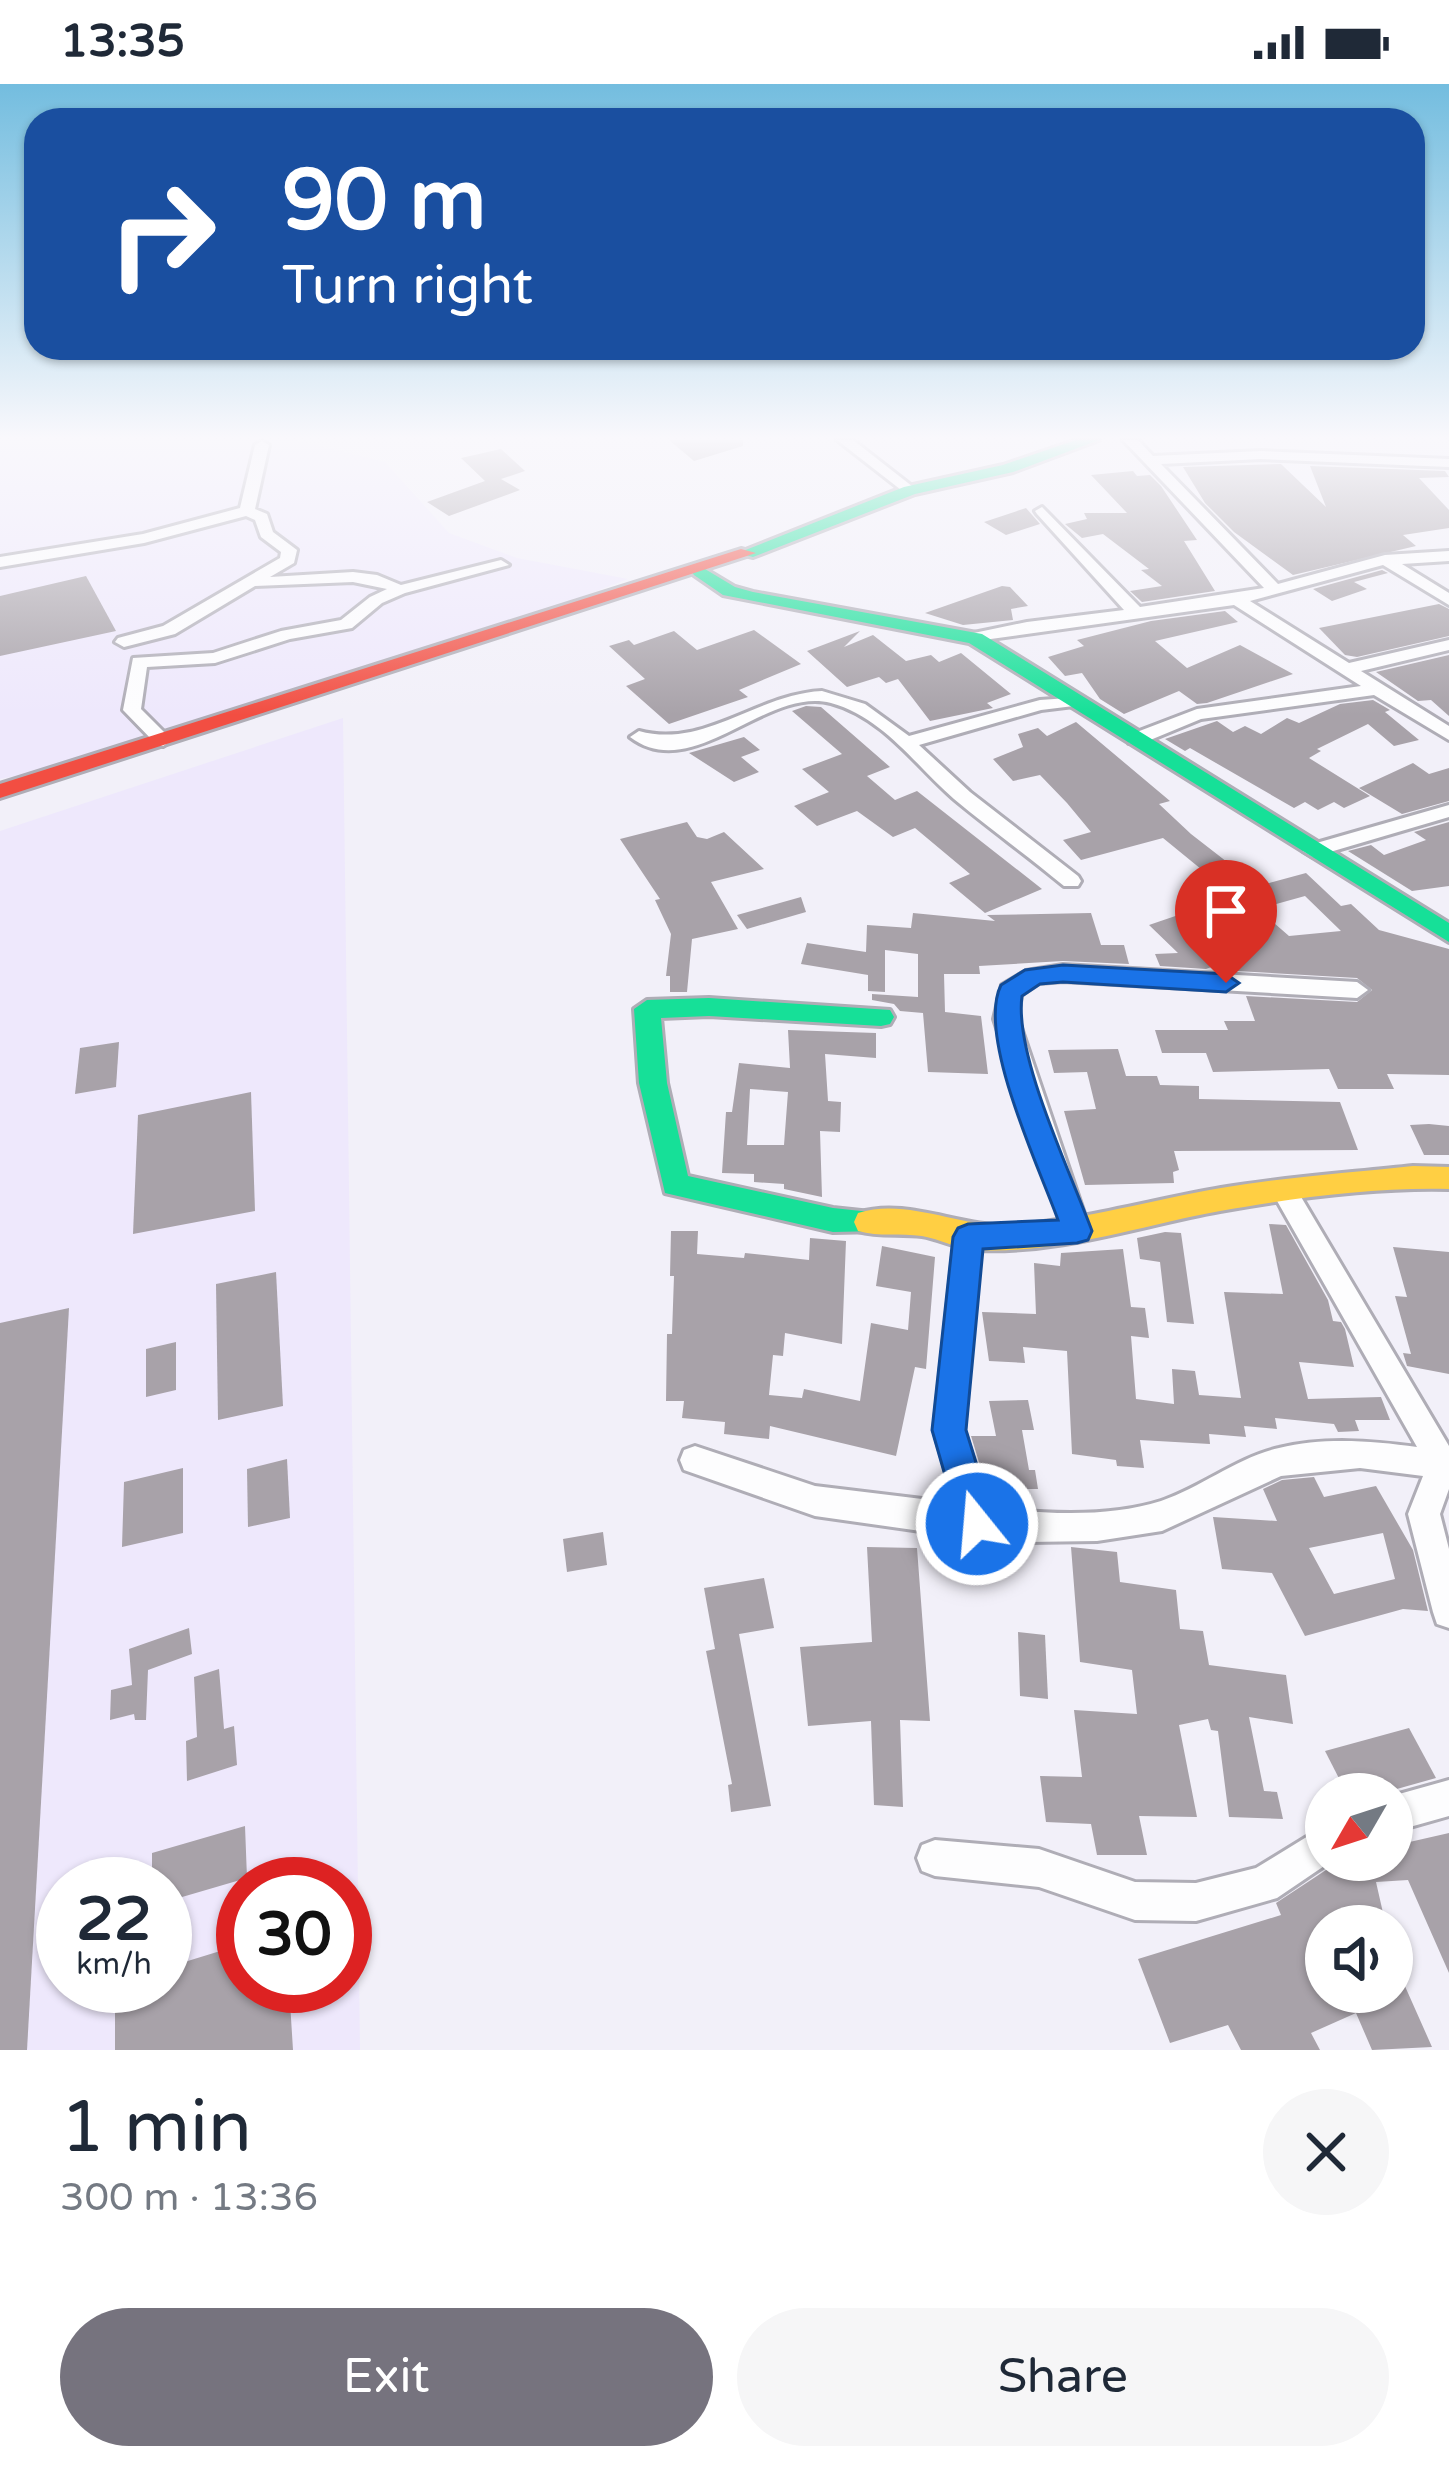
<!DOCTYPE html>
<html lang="en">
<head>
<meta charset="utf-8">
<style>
  body { margin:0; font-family:"Varela Round",sans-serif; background:#f6f6f7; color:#1f2937; height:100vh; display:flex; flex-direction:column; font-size:45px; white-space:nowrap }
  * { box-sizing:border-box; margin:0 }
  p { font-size:39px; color:#747a83 }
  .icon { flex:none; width:66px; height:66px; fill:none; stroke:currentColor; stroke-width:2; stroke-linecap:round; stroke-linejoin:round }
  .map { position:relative; height:1966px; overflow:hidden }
  .sheet { display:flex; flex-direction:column; background:#fff; flex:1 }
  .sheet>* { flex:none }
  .top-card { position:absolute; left:24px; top:24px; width:1401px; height:252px; border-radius:36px; box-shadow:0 3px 9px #0004; background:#1a4fa0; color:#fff; overflow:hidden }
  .needle { width:78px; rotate:231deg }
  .fabs { position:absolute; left:1305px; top:1689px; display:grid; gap:24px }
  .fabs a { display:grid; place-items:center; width:108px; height:108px; border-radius:50%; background:#fff; box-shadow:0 3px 9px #0004; font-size:60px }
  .speed { position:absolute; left:36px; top:1773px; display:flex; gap:24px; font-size:60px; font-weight:700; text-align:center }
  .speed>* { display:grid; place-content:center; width:156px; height:156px; border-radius:50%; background:#fff; box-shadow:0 3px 9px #0004; line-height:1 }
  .speed small { font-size:30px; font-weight:400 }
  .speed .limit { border:18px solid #d22; background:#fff; color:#111 }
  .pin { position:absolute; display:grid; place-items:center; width:102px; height:102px; color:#fff; margin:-123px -51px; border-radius:50% 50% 50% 0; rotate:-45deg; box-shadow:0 0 12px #0007 }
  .pin .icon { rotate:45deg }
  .me { position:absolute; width:132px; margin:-66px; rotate:343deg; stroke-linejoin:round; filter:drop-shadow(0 0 9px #0008) }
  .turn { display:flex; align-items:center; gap:42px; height:252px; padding:0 60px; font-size:54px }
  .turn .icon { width:156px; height:156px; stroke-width:2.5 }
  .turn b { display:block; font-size:84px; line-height:102px }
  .round { display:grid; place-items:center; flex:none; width:126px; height:126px; border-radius:63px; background:#f6f6f7 }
  .overview { display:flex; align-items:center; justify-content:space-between; height:204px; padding:0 60px }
  h1 { font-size:72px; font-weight:600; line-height:90px }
  .action { display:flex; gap:24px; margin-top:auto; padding:24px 60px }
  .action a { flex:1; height:138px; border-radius:72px; background:#76737e; color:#fff; font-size:48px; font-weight:600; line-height:138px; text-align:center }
  .action a+a { background:#f6f6f7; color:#1f2937 }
  .status { display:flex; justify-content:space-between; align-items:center; height:84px; padding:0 60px; background:#fff; direction:ltr }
  .status svg { height:33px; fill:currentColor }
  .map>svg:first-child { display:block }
</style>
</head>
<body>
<div class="status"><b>13:35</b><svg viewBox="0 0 49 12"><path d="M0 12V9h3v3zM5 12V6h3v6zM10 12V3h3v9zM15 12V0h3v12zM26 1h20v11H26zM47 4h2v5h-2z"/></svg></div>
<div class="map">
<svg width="1449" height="1966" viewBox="0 0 1449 1966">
  <rect width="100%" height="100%" fill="#f2f0f9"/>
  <g fill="#eee8fc" fill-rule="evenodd">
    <path d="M0,356H295L385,378L449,449L517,474L628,495L522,536L35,688L0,695Z"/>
    <path d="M343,634L360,1966H0V747ZM63,1800H165V1902H63ZM243,1800H345V1902H243Z"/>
  </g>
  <g fill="#a8a2a9" fill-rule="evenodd">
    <path d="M669,356H743V362L694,377Z"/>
    <path d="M501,365L525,387L501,395L520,406L449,432L427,418L485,397L461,374Z"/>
    <path d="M1281,380L1326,423L1310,382L1445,387L1449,393L1419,394L1449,426V444L1403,451L1416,462L1293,491L1234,448L1205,419L1183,383Z"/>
    <path d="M1133,387L1137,392L1150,391L1161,402L1197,456L1184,457L1215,507L1142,518L1130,507L1162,502L1141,486L1149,485L1103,450L1082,454L1065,440L1087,435L1084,429H1127L1091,391Z"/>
    <path d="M1026,424L1040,440L1006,451L984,438Z"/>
    <path d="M1382,486L1388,489L1354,498L1367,505L1332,517L1313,505Z"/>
    <path d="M86,492L116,547L0,572V512Z"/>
    <path d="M1002,502L1010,503L1028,522L1011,525L1013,536L963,541L925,529Z"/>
    <path d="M1439,520L1449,525V552L1357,573L1345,571L1319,544Z"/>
    <path d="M1225,527L1238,538L1155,557L1187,584L1240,561L1293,590L1207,619L1197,620L1179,607L1124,630L1100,615L1082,589L1065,592L1048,573L1084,562L1077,556L1151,537Z"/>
    <path d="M754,546L801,580L739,606L748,613L669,640L626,602L645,595L609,562L629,556L634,561L674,547L697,566Z"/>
    <path d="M860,547L844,563L873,551L906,577L931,571L939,578L961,569L1011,610L987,619L993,624L930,637L898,595L886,599L879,593L847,603L807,567Z"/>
    <path d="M1449,571V632L1431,616L1418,617L1376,588Z"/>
    <path d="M1373,616L1390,626L1385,628L1419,656L1394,662L1368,640L1317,665L1321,667L1309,674L1370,712L1344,724L1334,718L1318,726L1305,718L1294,724L1190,664L1185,667L1165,655L1217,637L1233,648L1245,642L1261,650L1287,634L1299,639L1340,620Z"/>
    <path d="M806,622L821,623L890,683L867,692L895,716L917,707L1042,805L985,829L949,799L970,790L915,744L893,753L857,727L817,742L794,722L829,708L802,685L842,670L792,627Z"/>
    <path d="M1076,638L1170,717L1159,720L1191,750L1258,802L1306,789L1341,822L1351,820L1379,846L1449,865V991L1387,990L1394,1005H1338L1329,985L1213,988L1206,969H1162L1155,946H1228L1224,937H1255L1246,912L1357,918L1372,906L1357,894L1219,886L1217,881L1206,885L1160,882L1155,870L1178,869L1149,841L1234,812L1163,754L1081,776L1063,756L1091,748L1067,719L1040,691L1013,697L993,675L1023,663L1018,650L1038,644L1047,652ZM1305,812L1341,847L1289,852L1258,825Z"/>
    <path d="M744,653L760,666L741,673L759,688L734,698L689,669Z"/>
    <path d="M1413,679L1429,690L1449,684V717L1402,730L1359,704Z"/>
    <path d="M687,738L697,753L707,755L724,748L764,785L711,798L738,845L692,855L687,908H670V892H666L671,850L655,816L660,815L620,755Z"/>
    <path d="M1449,738V802L1412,807L1348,767L1371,761L1384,771L1426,756L1414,748Z"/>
    <path d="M801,813L806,828L747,845L737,831Z"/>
    <path d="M913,829L995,837L987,831L1091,829L1101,861H1124L1129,880L1063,877L979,882L980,890H944L945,928L981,932L988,990L928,988L923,929L900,927L894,920L872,916V910L918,913V870L885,866V908L868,907V891L801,880L807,859L866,868L867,841L911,844Z"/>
    <path d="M788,946L876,949V974L825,970L828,1017L841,1018L840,1048L820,1047L822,1113L784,1105V1100L754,1098V1090L722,1089L726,1028H732L739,979L790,984ZM750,1005L788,1008L784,1061H747Z"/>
    <path d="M119,958L116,1003L75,1010L80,964Z"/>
    <path d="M1118,965L1126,992H1157L1160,1001L1199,1002V1015L1340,1018L1358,1066L1174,1067L1179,1086L1173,1088L1174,1099L1085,1101L1064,1027L1096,1025L1087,988L1054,989L1048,966Z"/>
    <path d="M251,1008L255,1127L133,1150L138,1031Z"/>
    <path d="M1429,1040L1449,1042V1071H1424L1410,1041Z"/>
    <path d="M1269,1140L1286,1141L1328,1216L1333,1237L1341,1238L1345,1245L1354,1283L1299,1278L1308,1315L1381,1313L1390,1336H1355L1359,1347L1338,1348L1334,1340L1275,1334L1277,1345L1244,1342L1246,1353L1209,1350L1210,1360L1140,1356L1144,1384L1117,1382L1116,1376L1072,1370L1067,1267L1023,1263L1025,1279L989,1277L982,1228L1036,1230L1034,1179L1060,1182L1061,1169L1123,1165L1131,1223L1145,1224L1149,1254L1131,1252L1136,1315L1174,1320L1172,1285L1195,1287L1199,1311L1241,1314L1224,1208L1283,1210Z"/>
    <path d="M671,1147H698L697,1170L744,1174L745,1169L809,1176L810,1154L846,1157L842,1260L785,1249L783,1272L773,1271L769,1311L802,1314L804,1305L860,1317L871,1239L908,1246L911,1208L876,1202L882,1162L935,1173L926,1285L915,1283L896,1372L770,1342L769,1355L724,1350L725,1338L682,1334L684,1317H666L667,1250H672L674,1192H670Z"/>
    <path d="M1165,1148L1181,1149L1194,1240L1167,1238L1160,1178L1140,1175L1137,1154Z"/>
    <path d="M1393,1163L1449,1168V1290L1407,1282L1403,1269L1411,1270L1395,1212L1407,1213Z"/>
    <path d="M276,1188L283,1322L218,1336L216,1200Z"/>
    <path d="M69,1224L27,1966H0V1239Z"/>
    <path d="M176,1258V1306L146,1313V1265Z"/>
    <path d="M1028,1316L1034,1346H1022L1029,1386H1035L1038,1405H1011L1013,1411H989L971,1352H996L989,1317Z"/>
    <path d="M287,1375L290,1434L248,1443L247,1385Z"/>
    <path d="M183,1384V1449L122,1463L124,1398Z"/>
    <path d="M1314,1393L1324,1413L1376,1402L1413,1466L1428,1527L1403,1525L1305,1552L1272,1489L1222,1485L1213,1433L1277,1437L1263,1405L1282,1396ZM1383,1449L1395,1495L1334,1510L1309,1464Z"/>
    <path d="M603,1448L607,1481L567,1488L563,1455Z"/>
    <path d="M867,1463L917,1464L930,1637L900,1636L903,1723L874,1721L871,1637L808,1642L800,1563L872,1558Z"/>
    <path d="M1071,1463L1117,1468L1120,1498L1176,1506L1180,1545L1203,1547L1209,1581L1286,1591L1293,1640L1249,1633L1264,1707L1277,1708L1283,1735L1229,1733L1218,1647L1211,1646L1208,1635L1179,1641L1197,1733L1139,1732L1147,1771H1097L1091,1740L1046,1738L1040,1692L1082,1693L1074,1626L1137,1630L1132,1586L1080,1578Z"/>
    <path d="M764,1494L774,1544L739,1550L771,1722L731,1728L728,1701L732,1700L706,1567L715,1565L704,1504Z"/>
    <path d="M189,1544L192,1570L148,1586L146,1636H135L134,1630L110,1636L111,1606L132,1601L129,1565Z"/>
    <path d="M1018,1548L1045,1551L1048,1615L1020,1612Z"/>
    <path d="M219,1585L224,1645L234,1642L237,1681L187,1697L186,1657L197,1653L194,1593Z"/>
    <path d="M1409,1644L1436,1694L1379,1710H1347L1325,1667Z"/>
    <path d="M245,1742L247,1794L165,1818V1800H152V1769Z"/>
    <path d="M1449,1749V1889L1408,1796L1376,1798L1386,1842H1326V1876L1309,1880L1324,1908H1392V1873L1432,1963L1372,1966L1356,1929L1311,1949L1320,1966H1241L1228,1941L1170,1959L1138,1875L1281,1831L1276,1819L1326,1786H1341L1339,1777L1392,1776V1762Z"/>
    <path d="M243,1860V1902H289L293,1966H115V1902H165V1884Z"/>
  </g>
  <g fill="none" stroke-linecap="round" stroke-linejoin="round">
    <g stroke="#afadb6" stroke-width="6">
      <g id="street">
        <path d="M837,356H853L917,406L905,409Z"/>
        <path d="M1123,356H1138L1153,372L1261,367L1449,375V383L1261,375L1161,380L1278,500L1385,471L1449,467V477L1402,480L1449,509V521L1383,481L1250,517L1349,579L1449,556V566L1361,587L1449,642V656L1374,611L1201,635L1143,659H1129V651L1197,625L1361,602L1234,521L969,558V550L1027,538L1124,526L1037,430L1035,427L1042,423L1140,523L1264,504Z"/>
        <path d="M262,357L269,361L255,425L267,430L273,448L297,466L294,479L270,493L353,488L377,491L401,501L501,476L509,481L405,509L382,519L352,544L290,555L215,579L147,583L141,625L172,656L163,662L156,660L123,626L133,574L213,569L281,547L341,536L370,513L387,505L353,498L255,502L175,550L124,563L115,558L118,554L163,542L280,474L281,468L261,453L255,436L246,432L144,459L0,483V473L143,450L240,424L255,361Z"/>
        <path d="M822,607L865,620L909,652L1040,616L1082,613V621L1041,626L919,661L970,708L1078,792L1081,797L1078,802H1064C1028,772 990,745 954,715C916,682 883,633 831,619C765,602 693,701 630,653L639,647C704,665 757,610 822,607Z"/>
        <path d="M1449,721V733L1313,773L1303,767L1306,762Z"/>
        <path d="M1063,881L1357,898L1368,906L1357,914L1063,897L1039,899L1021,911L1018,935L1090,1147L1086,1155L1077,1158L1068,1155L1064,1147L994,935L1002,901L1026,887Z"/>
        <path d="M1285,1098L1294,1101L1449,1362V1405L1440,1430L1449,1465V1544L1437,1540L1433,1528L1408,1430L1423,1392L1360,1384L1281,1392L1162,1447L1097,1457L1027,1458L977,1455L815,1432L684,1386L680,1376L684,1366L695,1362L815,1402L955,1419L934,1346L955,1153L959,1145L968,1142L977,1145L981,1153L964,1346L988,1423C1042,1430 1108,1434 1161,1417C1202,1403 1238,1373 1279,1364C1324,1353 1372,1357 1417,1363L1272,1108L1276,1101Z"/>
        <path d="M1449,1696V1732L1392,1748V1712Z"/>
        <path d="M1326,1741V1776H1333L1277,1814L1196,1837L1135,1836L1039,1803L935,1792L922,1787L917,1774L922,1761L935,1756L1039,1765L1135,1798L1196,1799L1256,1784Z"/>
      </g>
    </g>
    <g stroke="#afadb6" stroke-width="6">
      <g id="fast">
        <path d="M1076,356H1099L1013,388L915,410L753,473L738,469L904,403L1003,381Z"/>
        <path d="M700,482L735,503L753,508L982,550L1449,839V858L969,559L723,511L694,491L691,487Z"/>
        <path d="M709,914L890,926L894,933L890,940L881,942L709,932L661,934L667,999L688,1092L833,1124L880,1129L884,1138L880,1147L833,1148L665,1109L639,999L634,925L647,916Z"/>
      </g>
    </g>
    <g stroke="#afadb6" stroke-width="6">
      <path id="slow" d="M1413,1082L1449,1083V1105C1375,1103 1293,1114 1220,1127C1138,1142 1060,1170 976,1166C957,1165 940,1155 922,1152C901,1149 879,1153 858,1147L854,1138L858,1129C908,1113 962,1145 1013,1141C1084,1136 1151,1116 1221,1104C1284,1093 1349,1089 1413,1082Z"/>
    </g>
    <g stroke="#afadb6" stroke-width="6">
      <path id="jam" d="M741,465L756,469L0,714V700Z"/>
    </g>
    <use href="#street" fill="#fdfdfe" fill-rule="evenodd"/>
    <use href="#fast" fill="#16e098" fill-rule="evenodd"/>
    <use href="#slow" fill="#ffcf43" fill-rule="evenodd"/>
    <use href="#jam" fill="#f24e42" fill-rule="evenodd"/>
  </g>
  <linearGradient id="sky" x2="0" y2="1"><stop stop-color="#73bddf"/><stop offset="0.56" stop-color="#f9f8fc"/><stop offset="1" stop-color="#f9f8fc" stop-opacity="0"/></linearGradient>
  <rect width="1449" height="631" fill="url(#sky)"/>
  <path fill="#1a73e8" stroke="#114b97" stroke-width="3" d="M1063,881L1226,890L1239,899L1226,908L1063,898L1040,900L1022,912C1014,971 1070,1087 1092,1147L1088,1156L1077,1159L983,1165L966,1346L995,1440L990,1452L977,1457L965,1452L959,1440L932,1346L953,1153L958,1144L968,1140L1058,1136C1039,1083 976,951 1001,901L1025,886Z"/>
</svg>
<div class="fabs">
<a><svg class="needle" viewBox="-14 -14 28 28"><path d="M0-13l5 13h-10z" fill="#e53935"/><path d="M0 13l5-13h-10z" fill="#747a83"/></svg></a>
<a><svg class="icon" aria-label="sound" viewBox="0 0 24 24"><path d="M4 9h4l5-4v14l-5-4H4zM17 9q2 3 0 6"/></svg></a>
</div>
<div class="speed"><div>22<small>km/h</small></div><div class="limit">30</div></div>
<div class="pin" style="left:1226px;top:899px;background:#d93025"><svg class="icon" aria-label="arrive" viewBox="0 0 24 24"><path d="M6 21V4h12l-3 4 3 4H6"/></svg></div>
<svg class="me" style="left:977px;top:1440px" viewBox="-20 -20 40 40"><circle r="17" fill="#1a73e8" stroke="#fff" stroke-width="3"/><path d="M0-11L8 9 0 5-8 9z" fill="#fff"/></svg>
<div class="top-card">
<div class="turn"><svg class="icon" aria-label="right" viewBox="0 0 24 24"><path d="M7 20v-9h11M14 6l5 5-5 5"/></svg><div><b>90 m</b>Turn right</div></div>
</div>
</div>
<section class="sheet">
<div class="overview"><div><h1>1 min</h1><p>300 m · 13:36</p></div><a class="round"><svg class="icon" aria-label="close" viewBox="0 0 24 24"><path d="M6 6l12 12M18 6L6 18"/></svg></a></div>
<div class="action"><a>Exit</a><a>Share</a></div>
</section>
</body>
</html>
